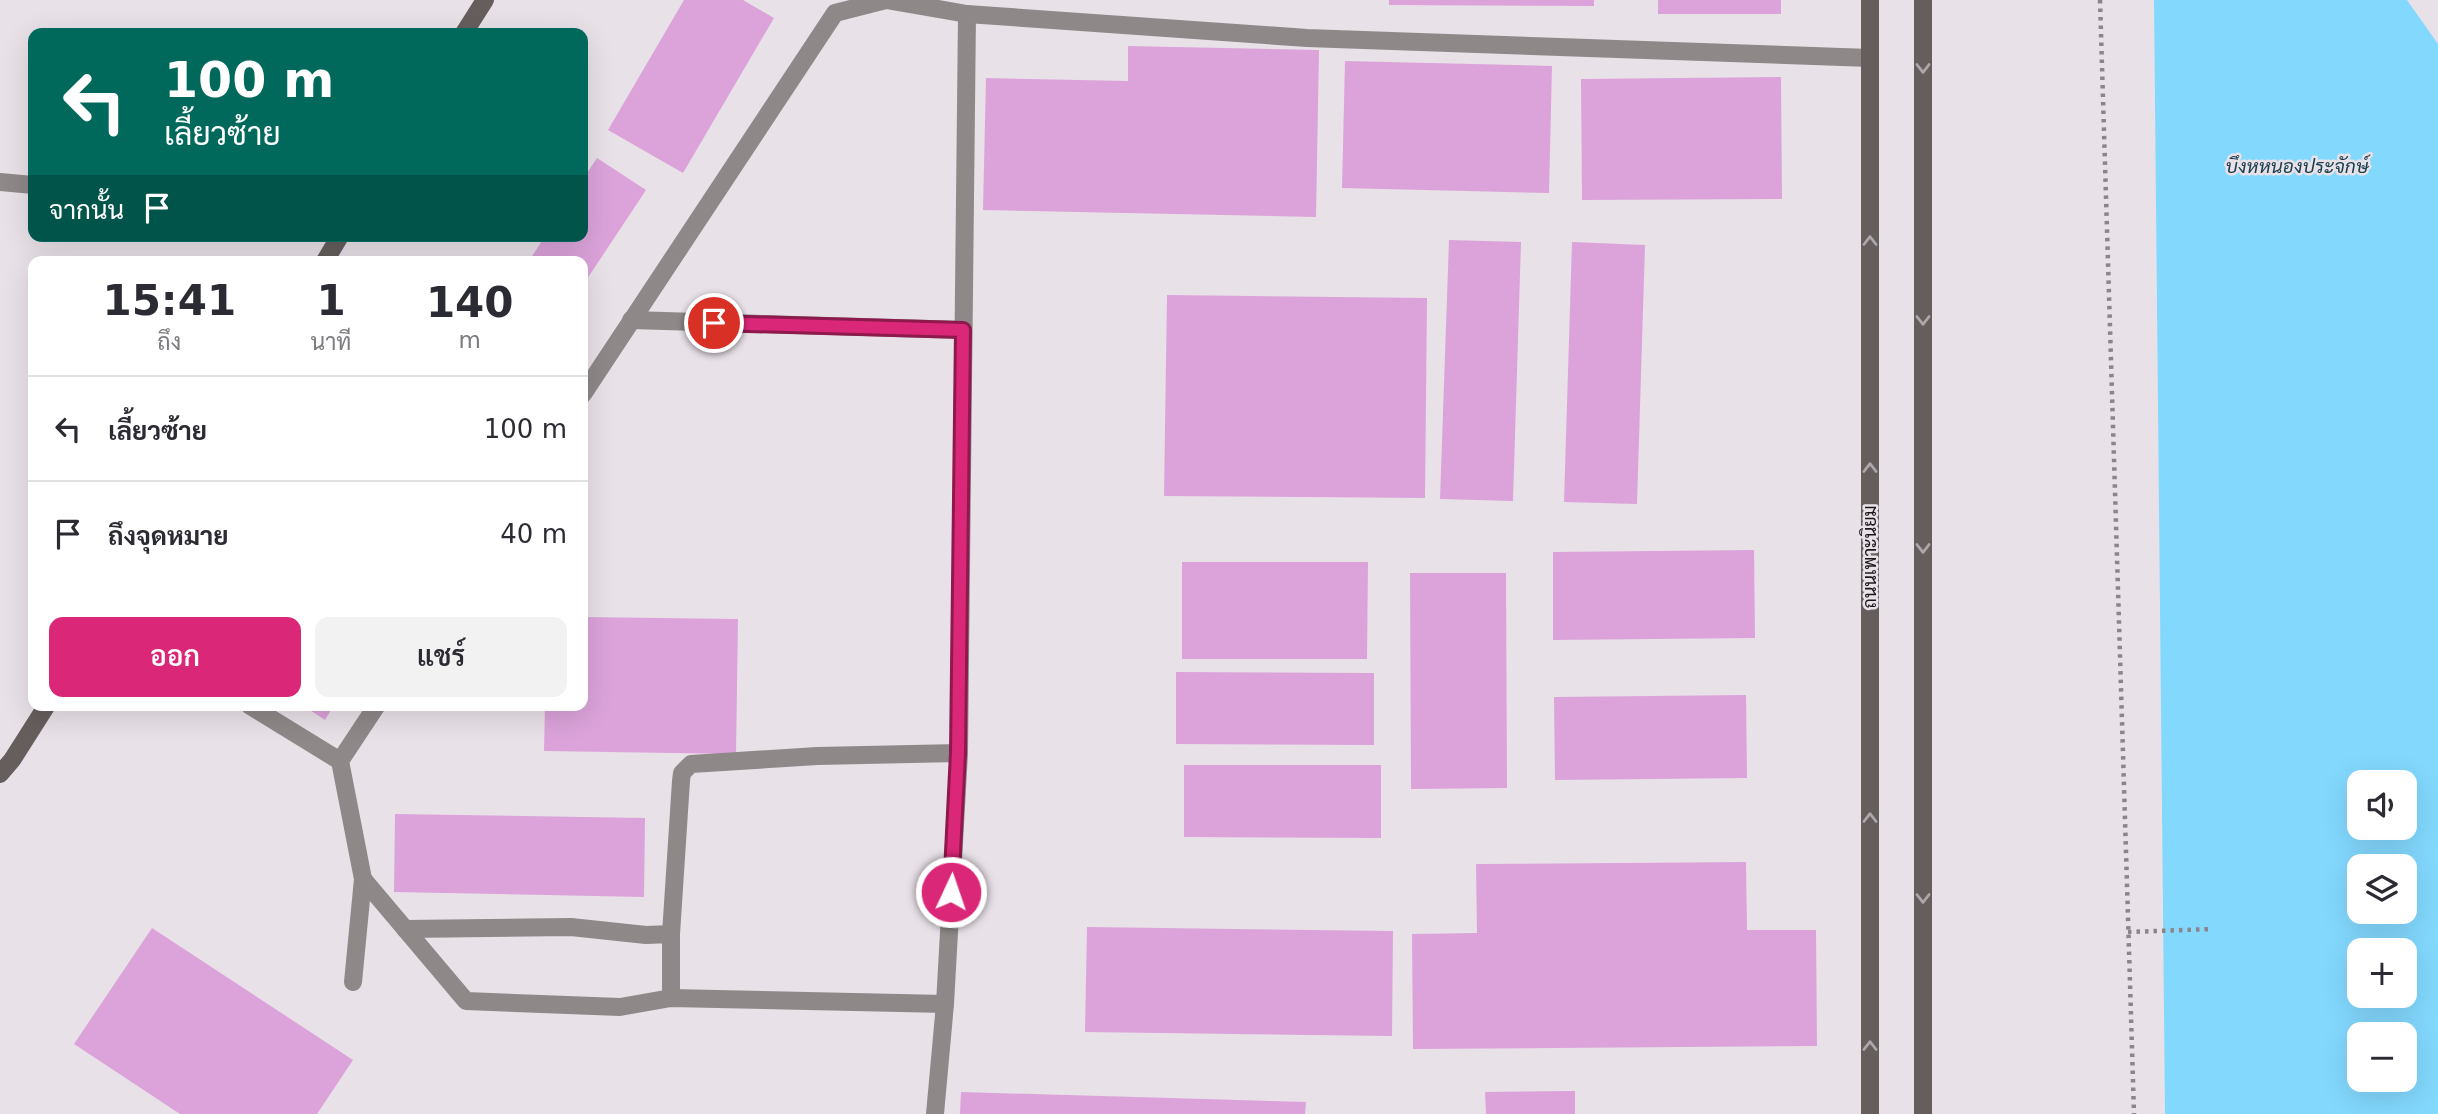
<!DOCTYPE html>
<html lang="th">
<head>
<meta charset="utf-8">
<style>
  body { margin:0; font-family:"DejaVu Sans",Sarabun,sans-serif; background:#f2f2f3; color:#2b2b33; height:100vh; display:flex; flex-direction:column; font-size:26px; white-space:nowrap }
  * { box-sizing:border-box; margin:0 }
  p { font-size:23px; color:#7c7c81 }
  .icon { flex:none; width:38px; height:38px; fill:none; stroke:currentColor; stroke-width:2; stroke-linecap:round; stroke-linejoin:round }
  .map { position:relative; flex:1; overflow:hidden }
  .drawer { position:absolute; left:28px; top:256px; width:560px; height:455px; display:flex; flex-direction:column; background:#fff; border-radius:14px; box-shadow:0 7px 28px #0002 }
  .drawer>* { flex:none }
  .banner { position:absolute; left:28px; top:28px; width:560px; height:214px; border-radius:14px; box-shadow:0 7px 28px #0002; background:#00695c; color:#fff; overflow:hidden }
  .tools { position:absolute; left:2347px; top:770px; display:grid; gap:14px }
  .tools a { display:grid; place-items:center; width:70px; height:70px; border-radius:14px; background:#fff; box-shadow:0 7px 28px #0002; font-size:35px }
  .pin { position:absolute; display:grid; place-items:center; width:60px; height:60px; color:#fff; margin:-30px; border:4px solid #fff; border-radius:50%; box-shadow:0 2px 7px #0007 }
  .me { position:absolute; width:77px; margin:-38px; rotate:3deg; stroke-linejoin:round; filter:drop-shadow(0 0 5px #0008) }
  .turn { display:flex; align-items:center; gap:24px; height:147px; padding:0 21px; font-size:32px }
  .turn .icon { width:91px; height:91px; stroke-width:2.5 }
  .turn b { display:block; font-size:49px; line-height:60px }
  .then { display:flex; align-items:center; height:66px; padding:0 21px; background:#0003; gap:14px; font-size:26px }
  .eta { display:flex; justify-content:space-evenly; align-items:center; height:119px; text-align:center }
  .eta b { font-size:42px; font-weight:600; line-height:49px }
  .primary-button { display:flex; gap:14px; margin-top:auto; padding:14px 21px }
  .primary-button a { flex:1; height:80px; border-radius:14px; background:#db2777; color:#fff; font-size:28px; font-weight:600; line-height:80px; text-align:center }
  .primary-button a+a { background:#f2f2f3; color:#2b2b33 }
  ul { padding:0; list-style:none }
  li { display:flex; align-items:center; gap:21px; height:105px; padding:0 21px; border-top:2px solid #e1e1e2 }
  li div { flex:1 }
  li b { display:block; font-size:26px }
  li em { font-style:normal }
  .map>svg:first-child { display:block }
</style>
</head>
<body>
<div class="map">
<svg width="2438" height="1114" viewBox="0 0 2438 1114">
  <rect width="100%" height="100%" fill="#e9e1e8"/>
  <path fill="#83d8fe" fill-rule="evenodd" d="M2154,0H2407L2438,44V1114H2165ZM2359,782H2404V828H2359ZM2359,866H2404V912H2359ZM2359,950H2404V996H2359ZM2359,1034H2404V1080H2359Z"/>
  <g fill="#dba3da">
    <path d="M684,0H743L774,18L683,173L608,130Z"/>
    <path d="M1389,0H1594V6L1389,5Z"/>
    <rect x="1658" y="0" width="123" height="14"/>
    <path d="M1128,46L1319,50L1316,217L983,210L986,78L1128,81Z"/>
    <path d="M1345,61L1552,66L1549,193L1342,188Z"/>
    <path d="M1781,77L1782,199L1582,200L1581,79Z"/>
    <path d="M597,158L646,190L583,285V261H529L545,236H583V179Z"/>
    <path d="M1449,240L1521,242L1513,501L1440,499Z"/>
    <path d="M1572,242L1645,245L1637,504L1564,502Z"/>
    <path d="M1167,295L1427,298L1425,498L1164,496Z"/>
    <path d="M1754,550L1755,638L1553,640V552Z"/>
    <path d="M1182,562H1368L1367,659H1182Z"/>
    <path d="M1410,573H1506L1507,788L1411,789Z"/>
    <path d="M583,617L738,619L736,754L544,751L545,705H583Z"/>
    <path d="M1176,672L1374,673V745L1176,744Z"/>
    <path d="M1746,695L1747,778L1555,780L1554,697Z"/>
    <path d="M302,705H334L325,720Z"/>
    <path d="M1184,765H1381V838L1184,837Z"/>
    <path d="M395,814L645,818L644,897L394,892Z"/>
    <path d="M1746,862L1747,930H1816L1817,1046L1413,1049L1412,934L1477,933L1476,864Z"/>
    <path d="M1087,927L1393,931L1392,1036L1085,1032Z"/>
    <path d="M152,928L353,1060L317,1114H180L74,1044Z"/>
    <path d="M1575,1091V1114H1486L1485,1092Z"/>
    <path d="M961,1092L1306,1102L1305,1114H960Z"/>
  </g>
  <g fill="none" stroke-linecap="round" stroke-linejoin="round">
    <g stroke="#8b858a" stroke-width="4.5" stroke-dasharray="3.5 5" stroke-linecap="butt">
      <path d="M2100,0L2134,1114"/>
      <path d="M2128,932L2212,929"/>
    </g>
    <g stroke="#8e8988" stroke-width="18">
      <path d="M631,320L963,330"/>
      <path d="M583,394L835,13L886,0L967,14L1307,38L1870,58"/>
      <path d="M249,705L340,761"/>
      <path d="M363,879L466,1001L620,1007L671,998L945,1004L959,753L967,14"/>
      <path d="M405,929L571,927L646,935L671,934V998"/>
      <path d="M671,934L681,781L682,773L691,764L817,756L959,753"/>
      <path d="M353,982L363,879L340,761L377,705"/>
      <path d="M935,1114L945,1004"/>
    </g>
    <path stroke="#8e8988" stroke-width="18" d="M0,182L33,185"/>
    <g stroke="#655e5d" stroke-width="18">
      <path d="M464,33L485,0"/>
      <path d="M325,261L340,236"/>
      <path d="M0,774L12,760L47,705"/>
      <path d="M1870,1114V0"/>
      <path d="M1923,1114V0"/>
    </g>
  </g>
  <defs><path id="oneway-chevron" d="M-2-3.5L2.5 0L-2 3.5" fill="none" stroke-width="1.6" stroke-linecap="round" stroke-linejoin="round" transform="scale(1.75)"/></defs>
  <g stroke="#aea6a9">
    <use href="#oneway-chevron" transform="translate(1923 68) rotate(90)"/>
    <use href="#oneway-chevron" transform="translate(1870 241) rotate(-90)"/>
    <use href="#oneway-chevron" transform="translate(1923 320) rotate(90)"/>
    <use href="#oneway-chevron" transform="translate(1870 468) rotate(-90)"/>
    <use href="#oneway-chevron" transform="translate(1923 548) rotate(90)"/>
    <use href="#oneway-chevron" transform="translate(1870 818) rotate(-90)"/>
    <use href="#oneway-chevron" transform="translate(1923 898) rotate(90)"/>
    <use href="#oneway-chevron" transform="translate(1870 1046) rotate(-90)"/>
  </g>
  <g fill="none" stroke-linecap="round" stroke-linejoin="round">
    <g stroke="#8e194d" stroke-width="18">
      <path id="route" d="M714,323L963,330L958,753L951,892"/>
    </g>
    <use href="#route" stroke="#db2777" stroke-width="12"/>
  </g>
  <g text-anchor="middle" stroke-width="5" stroke-linejoin="round" paint-order="stroke">
    <g font-size="18" fill="#191619" stroke="#e9e1e8">
      <text transform="translate(1870 557) rotate(-90)" y="6">ถนนเพาะนิยม</text>
    </g>
    <g font-size="19" font-style="italic" fill="#1a4050" stroke="#e9e1e8">
      <text x="2297" y="173">บึงหหนองประจักษ์</text>
    </g>
  </g>
</svg>
<div class="tools">
<a><svg class="icon" aria-label="sound" viewBox="0 0 24 24"><path d="M4 9h4l5-4v14l-5-4H4zM17 9q2 3 0 6"/></svg></a>
<a><svg class="icon" aria-label="layers" viewBox="0 0 24 24"><path d="M12 4l9 5-9 5-9-5zM3 14l9 5 9-5"/></svg></a>
<a>+</a>
<a>−</a>
</div>
<div class="pin" style="left:714px;top:323px;background:#d93025"><svg class="icon" aria-label="arrive" viewBox="0 0 24 24"><path d="M6 21V4h12l-3 4 3 4H6"/></svg></div>
<svg class="me" style="left:951px;top:892px" viewBox="-20 -20 40 40"><circle r="17" fill="#db2777" stroke="#fff" stroke-width="3"/><path d="M0-11L8 9 0 5-8 9z" fill="#fff"/></svg>
<div class="banner">
<div class="turn"><svg class="icon" aria-label="left" viewBox="0 0 24 24"><path d="M17 20v-9H6M10 6l-5 5 5 5"/></svg><div><b>100 m</b>เลี้ยวซ้าย</div></div>
<div class="then">จากนั้น<svg class="icon" aria-label="arrive" viewBox="0 0 24 24"><path d="M6 21V4h12l-3 4 3 4H6"/></svg></div>
</div>
<section class="drawer">
<div class="eta">
<div><b>15:41</b><p>ถึง</p></div>
<div><b>1</b><p>นาที</p></div>
<div><b>140</b><p>m</p></div>
</div>
<ul>
<li><svg class="icon" aria-label="left" viewBox="0 0 24 24"><path d="M17 20v-9H6M10 6l-5 5 5 5"/></svg><div><b>เลี้ยวซ้าย</b></div><em>100 m</em></li>
<li><svg class="icon" aria-label="arrive" viewBox="0 0 24 24"><path d="M6 21V4h12l-3 4 3 4H6"/></svg><div><b>ถึงจุดหมาย</b></div><em>40 m</em></li>
</ul>
<div class="primary-button"><a>ออก</a><a>แชร์</a></div>
</section>
</div>
</body>
</html>
